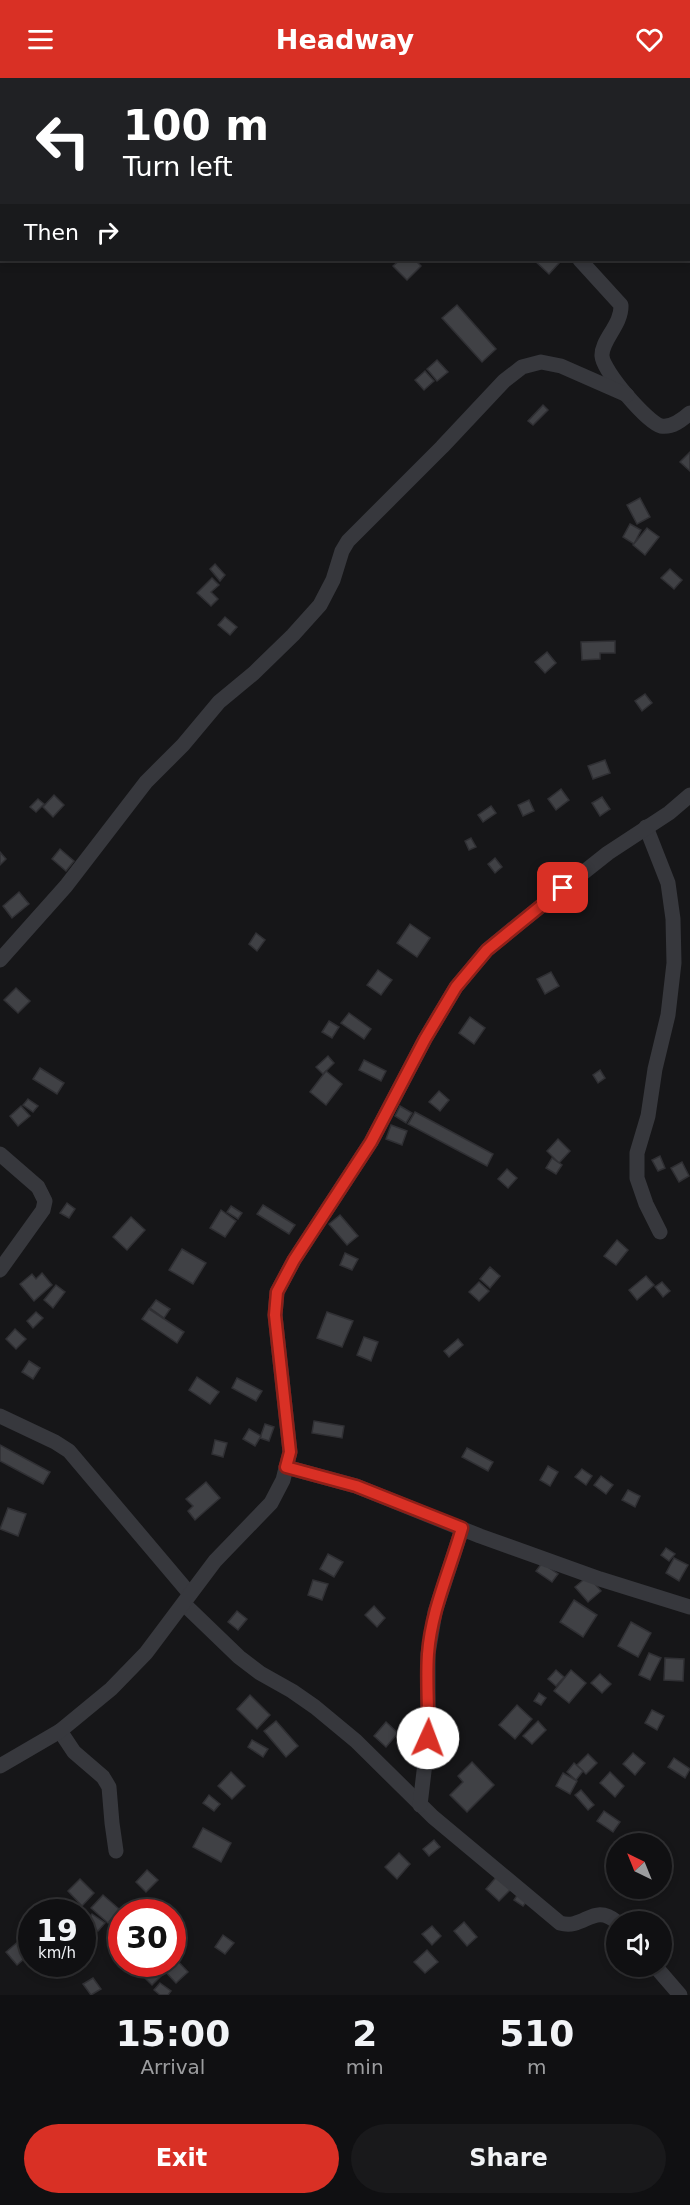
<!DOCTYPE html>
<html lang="en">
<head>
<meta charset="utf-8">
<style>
  body { margin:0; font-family:"DejaVu Sans",sans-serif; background:#19191b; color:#f1f3f6; height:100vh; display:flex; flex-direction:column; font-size:22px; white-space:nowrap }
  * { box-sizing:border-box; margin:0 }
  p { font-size:20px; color:#9c9d9f }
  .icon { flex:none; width:33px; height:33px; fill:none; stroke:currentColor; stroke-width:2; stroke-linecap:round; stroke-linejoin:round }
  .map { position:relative; height:1917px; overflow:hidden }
  .panel { display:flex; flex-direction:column; background:#101012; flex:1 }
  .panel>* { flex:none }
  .guide { position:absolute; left:0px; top:0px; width:690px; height:183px; box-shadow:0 3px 9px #0003,0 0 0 2px #303032; background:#202124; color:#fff; overflow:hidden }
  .needle { width:39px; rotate:317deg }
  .tools { position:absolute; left:606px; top:1755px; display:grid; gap:12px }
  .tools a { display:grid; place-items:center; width:66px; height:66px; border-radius:50%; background:#101012; box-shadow:0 3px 9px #0003,0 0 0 2px #303032; font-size:30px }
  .speed { position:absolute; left:18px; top:1821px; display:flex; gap:12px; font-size:30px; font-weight:700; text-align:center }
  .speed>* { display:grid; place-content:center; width:78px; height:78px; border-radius:50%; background:#101012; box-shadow:0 3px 9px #0003,0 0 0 2px #303032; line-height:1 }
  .speed small { font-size:15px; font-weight:400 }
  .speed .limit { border:9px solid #d22; background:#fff; color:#111 }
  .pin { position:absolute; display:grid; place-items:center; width:51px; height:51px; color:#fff; margin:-26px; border-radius:12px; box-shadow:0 3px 9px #0006 }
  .me { position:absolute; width:66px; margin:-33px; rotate:2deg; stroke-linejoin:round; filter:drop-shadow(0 0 4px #0008) }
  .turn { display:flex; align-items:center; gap:21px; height:126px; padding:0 24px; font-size:27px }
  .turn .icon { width:78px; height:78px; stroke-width:2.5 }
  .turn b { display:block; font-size:42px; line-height:51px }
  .then { display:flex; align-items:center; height:57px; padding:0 24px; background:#0003; gap:12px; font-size:22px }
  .eta { display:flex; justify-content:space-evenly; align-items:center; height:102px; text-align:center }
  .eta b { font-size:36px; font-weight:700; line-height:42px }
  .cta { display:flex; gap:12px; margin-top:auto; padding:12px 24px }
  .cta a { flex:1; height:69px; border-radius:36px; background:#d93025; color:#fff; font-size:24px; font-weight:700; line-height:69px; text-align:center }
  .cta a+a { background:#19191b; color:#f1f3f6 }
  header { display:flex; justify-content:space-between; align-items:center; height:78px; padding:0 24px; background:#d93025; color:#fff; font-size:27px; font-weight:700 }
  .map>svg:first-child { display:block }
</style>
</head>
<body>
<header><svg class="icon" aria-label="menu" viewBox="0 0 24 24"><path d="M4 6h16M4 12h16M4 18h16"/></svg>Headway<svg class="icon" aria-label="heart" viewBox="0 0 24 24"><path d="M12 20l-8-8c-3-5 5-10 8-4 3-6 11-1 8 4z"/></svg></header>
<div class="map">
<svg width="690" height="1917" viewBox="0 0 690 1917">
  <rect width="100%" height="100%" fill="#161618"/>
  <g fill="#404145" stroke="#303034" stroke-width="1.5">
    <path d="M400,182H419L417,184L421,188L407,202L393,188Z"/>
    <path d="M534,182H555L559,185L549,196Z"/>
    <path d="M457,227L496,271L482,284L442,240Z"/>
    <path d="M437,282L448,294L437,303L427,291Z"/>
    <path d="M425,293L434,303L424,312L415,302Z"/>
    <path d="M543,327L548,332L533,347L528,343Z"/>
    <path d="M690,374V393L680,384Z"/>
    <path d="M640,420L650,439L637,446L627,427Z"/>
    <path d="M630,446L641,452L634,466L623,459Z"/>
    <path d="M647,450L659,459L645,477L633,467Z"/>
    <path d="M215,486L225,497L220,503L210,491Z"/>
    <path d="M670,491L682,502L674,511L661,500Z"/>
    <path d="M212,500L219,507L211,514L218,521L211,528L197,515Z"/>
    <path d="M225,539L237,549L230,557L218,547Z"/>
    <path d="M615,563V575H600V581L582,582L581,564Z"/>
    <path d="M547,574L556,585L545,595L535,584Z"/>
    <path d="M645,616L652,625L642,633L635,623Z"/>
    <path d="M605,682L610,695L593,701L588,688Z"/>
    <path d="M561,711L569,722L556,732L548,721Z"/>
    <path d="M54,717L64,727L53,739L43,729Z"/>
    <path d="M602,719L610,731L600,738L592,725Z"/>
    <path d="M38,721L44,726L36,734L30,729Z"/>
    <path d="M529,722L534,733L523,738L518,727Z"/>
    <path d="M491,728L496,735L483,744L478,737Z"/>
    <path d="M471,760L476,769L469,772L465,763Z"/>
    <path d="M60,771L74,783L66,793L52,781Z"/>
    <path d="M0,774L6,781L0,787Z"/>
    <path d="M495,780L502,789L495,795L488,786Z"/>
    <path d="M19,814L29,826L12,840L3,828Z"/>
    <path d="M410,846L430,860L417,879L397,865Z"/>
    <path d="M256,855L265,862L257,873L249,866Z"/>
    <path d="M378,892L392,902L381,917L367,907Z"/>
    <path d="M551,894L559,908L545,916L537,901Z"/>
    <path d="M16,910L30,923L18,935L4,922Z"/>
    <path d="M349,935L371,951L364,961L341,945Z"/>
    <path d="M470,939L485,950L474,966L459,955Z"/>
    <path d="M329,943L339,949L332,960L322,954Z"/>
    <path d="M328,978L334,985L323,996L316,989Z"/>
    <path d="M364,982L386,993L381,1003L359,992Z"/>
    <path d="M40,990L64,1005L57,1016L33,1001Z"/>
    <path d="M600,992L605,1000L598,1005L593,997Z"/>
    <path d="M326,993L342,1006L326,1027L310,1014Z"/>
    <path d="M439,1013L449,1022L440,1033L429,1024Z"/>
    <path d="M28,1021L38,1028L33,1034L23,1027Z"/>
    <path d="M21,1028L30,1038L18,1048L10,1038Z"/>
    <path d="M400,1028L412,1035L406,1045L395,1038Z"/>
    <path d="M415,1034L493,1076L487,1088L408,1046Z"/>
    <path d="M391,1047L407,1053L402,1067L386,1061Z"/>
    <path d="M558,1061L570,1073L559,1085L547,1073Z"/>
    <path d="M660,1078L665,1090L658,1093L652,1082Z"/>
    <path d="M552,1080L562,1087L556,1096L546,1090Z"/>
    <path d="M682,1084L689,1098L679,1104L671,1090Z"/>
    <path d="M507,1091L517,1100L508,1110L498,1101Z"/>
    <path d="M67,1125L75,1131L69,1140L60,1135Z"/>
    <path d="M263,1127L295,1147L289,1156L257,1136Z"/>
    <path d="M231,1128L242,1135L238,1141L227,1134Z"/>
    <path d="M221,1132L236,1143L225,1159L210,1150Z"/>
    <path d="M340,1137L358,1158L347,1167L329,1146Z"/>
    <path d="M131,1139L145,1152L127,1172L113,1159Z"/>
    <path d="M617,1162L628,1172L616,1187L604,1178Z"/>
    <path d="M182,1171L206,1185L193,1206L169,1192Z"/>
    <path d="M345,1175L358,1181L352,1192L340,1187Z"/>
    <path d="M490,1189L500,1198L490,1210L480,1201Z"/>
    <path d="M42,1195L52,1207L34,1223L20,1206L32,1196L36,1201Z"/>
    <path d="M646,1198L654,1207L637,1222L629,1212Z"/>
    <path d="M479,1204L489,1213L479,1223L469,1214Z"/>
    <path d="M662,1204L670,1213L663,1219L655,1209Z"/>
    <path d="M56,1207L65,1214L53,1230L44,1222Z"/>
    <path d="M156,1222L170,1231L164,1240L150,1230Z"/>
    <path d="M149,1231L184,1254L177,1265L142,1241Z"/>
    <path d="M36,1234L43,1240L33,1250L27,1243Z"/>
    <path d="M327,1234L353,1243L342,1269L317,1260Z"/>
    <path d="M15,1251L26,1261L16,1271L6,1261Z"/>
    <path d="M364,1259L378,1264L371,1283L357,1277Z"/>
    <path d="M458,1261L463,1267L449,1279L444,1273Z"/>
    <path d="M29,1283L40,1290L33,1301L22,1294Z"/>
    <path d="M197,1299L219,1314L210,1326L189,1312Z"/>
    <path d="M237,1300L262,1313L256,1323L232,1310Z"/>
    <path d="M314,1343L344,1348L342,1360L312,1355Z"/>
    <path d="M265,1346L274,1349L269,1363L260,1360Z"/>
    <path d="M249,1351L261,1358L255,1368L243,1361Z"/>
    <path d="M215,1362L227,1365L223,1379L212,1376Z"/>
    <path d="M0,1367L50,1394L43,1406L0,1383Z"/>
    <path d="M467,1370L493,1384L488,1393L462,1379Z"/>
    <path d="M548,1388L558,1394L550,1408L540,1402Z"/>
    <path d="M582,1391L592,1398L586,1407L575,1399Z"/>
    <path d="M601,1398L613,1407L606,1416L594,1407Z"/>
    <path d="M206,1404L220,1420L195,1442L188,1433L193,1428L186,1421Z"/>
    <path d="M628,1412L640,1418L635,1429L622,1422Z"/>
    <path d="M8,1430L26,1436L18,1458L0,1451Z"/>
    <path d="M666,1470L675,1476L669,1483L661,1477Z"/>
    <path d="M328,1476L343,1484L334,1499L320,1491Z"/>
    <path d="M674,1480L688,1487L679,1503L666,1495Z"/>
    <path d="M542,1485L558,1496L552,1504L536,1493Z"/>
    <path d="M588,1498L601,1513L588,1524L575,1509Z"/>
    <path d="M313,1502L328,1506L322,1522L308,1517Z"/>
    <path d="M574,1522L597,1537L583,1559L560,1544Z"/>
    <path d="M374,1528L385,1540L377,1549L365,1537Z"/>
    <path d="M237,1533L247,1541L238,1552L228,1544Z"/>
    <path d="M631,1544L651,1555L638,1579L618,1568Z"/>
    <path d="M649,1575L661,1580L650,1602L639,1597Z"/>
    <path d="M665,1580L684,1581L683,1603L664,1602Z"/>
    <path d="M556,1592L564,1599L556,1608L548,1601Z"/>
    <path d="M571,1592L586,1605L569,1625L554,1613Z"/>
    <path d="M600,1596L611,1606L602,1615L591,1605Z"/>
    <path d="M539,1615L546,1620L541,1627L534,1623Z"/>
    <path d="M250,1617L270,1637L257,1651L237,1631Z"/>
    <path d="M517,1627L532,1641L515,1661L499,1647Z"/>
    <path d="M652,1632L664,1638L657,1652L645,1645Z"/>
    <path d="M276,1643L298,1668L286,1679L264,1653Z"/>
    <path d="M538,1643L546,1652L532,1666L523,1658Z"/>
    <path d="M386,1644L398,1655L386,1669L374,1658Z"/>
    <path d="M252,1662L268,1671L263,1679L248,1669Z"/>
    <path d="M633,1675L645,1685L635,1697L623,1686Z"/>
    <path d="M588,1676L597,1685L586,1696L577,1687Z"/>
    <path d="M674,1680L690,1691L685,1700L668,1689Z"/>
    <path d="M472,1684L494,1707L467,1734L450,1717L463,1704L458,1698Z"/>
    <path d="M574,1685L583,1693L576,1702L567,1694Z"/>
    <path d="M231,1694L245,1708L232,1721L218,1708Z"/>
    <path d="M610,1694L624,1708L615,1719L600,1705Z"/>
    <path d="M563,1695L577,1703L570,1716L556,1708Z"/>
    <path d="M581,1712L594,1727L588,1732L575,1717Z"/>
    <path d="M209,1717L220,1726L214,1733L203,1725Z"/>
    <path d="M604,1733L620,1744L613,1754L597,1743Z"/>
    <path d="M203,1750L231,1765L221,1784L193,1769Z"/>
    <path d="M434,1762L440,1769L429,1778L423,1771Z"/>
    <path d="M399,1775L410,1786L397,1801L385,1789Z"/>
    <path d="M147,1792L158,1802L146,1814L136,1804Z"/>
    <path d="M499,1796L513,1809L499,1823L486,1811Z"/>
    <path d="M80,1801L94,1815L82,1828L68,1813Z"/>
    <path d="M518,1816L528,1822L523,1828L514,1822Z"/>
    <path d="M103,1817L119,1831L108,1845L91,1830Z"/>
    <path d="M67,1823L77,1833L75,1834H62L59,1831Z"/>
    <path d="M92,1836L105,1845L98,1853L86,1845Z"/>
    <path d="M464,1844L477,1859L467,1868L454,1853Z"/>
    <path d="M432,1848L441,1858L432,1867L422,1856Z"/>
    <path d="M223,1857L234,1865L225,1876L215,1869Z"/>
    <path d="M20,1862L31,1875L17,1887L6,1874Z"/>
    <path d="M427,1872L438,1884L425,1895L414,1884Z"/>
    <path d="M172,1877L188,1894L176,1905L160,1888L162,1886H172Z"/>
    <path d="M154,1891L161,1898L152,1907L145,1900Z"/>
    <path d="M93,1900L101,1911L91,1917L83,1906Z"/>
    <path d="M160,1905L171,1913L168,1917H160L154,1912Z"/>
  </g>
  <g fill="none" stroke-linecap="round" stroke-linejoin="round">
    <g stroke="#37383d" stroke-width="15">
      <path d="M253,0L256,2"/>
      <path d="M580,182L621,227C622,247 601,262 602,278C603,293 647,344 661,348C672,350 682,342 690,335"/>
      <path d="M646,749L668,805L673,841L674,885L668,937L655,991L648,1038L637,1075V1100L646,1126L660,1154"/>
      <path d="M0,882L66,808L146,704L183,667L219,624L254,595L293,557L320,527L333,502L342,473L348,463L442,369L504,303L522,289L541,284L561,288L627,317"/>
      <path d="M0,1076L38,1109L45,1123L43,1132L0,1192"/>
      <path d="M0,1338L55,1364L69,1373L190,1516"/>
      <path d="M286,1389L356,1408L480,1458L600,1501L690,1529"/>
      <path d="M185,1527L239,1579L260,1595L292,1613L315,1629L356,1663L433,1739L560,1845C585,1852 593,1824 617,1844"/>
      <path d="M60,1653L74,1674L103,1699L109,1709L112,1745L116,1773"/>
      <path d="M0,1688L60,1653L111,1611L146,1575L215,1483L271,1425L283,1402L290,1374L275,1237L277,1214L294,1182L371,1064L425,961L456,909L487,872L521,844L608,775L669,735L690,717"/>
      <path d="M420,1727L428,1660V1576L435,1534L462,1451"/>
      <path d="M655,1888L680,1917"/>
    </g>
  </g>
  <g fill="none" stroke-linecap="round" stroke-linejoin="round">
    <g stroke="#8d1f18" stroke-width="15">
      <path id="route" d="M428,1660C429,1633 426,1604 428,1576C431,1533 450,1492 462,1450L356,1408L286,1389L290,1374L275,1237L277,1214L294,1182L371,1064L425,961L456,909L487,872L563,810"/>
    </g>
    <use href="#route" stroke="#d93025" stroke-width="10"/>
  </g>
</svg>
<div class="tools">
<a><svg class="needle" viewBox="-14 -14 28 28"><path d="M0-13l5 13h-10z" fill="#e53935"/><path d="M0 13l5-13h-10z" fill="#9c9d9f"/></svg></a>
<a><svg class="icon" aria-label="sound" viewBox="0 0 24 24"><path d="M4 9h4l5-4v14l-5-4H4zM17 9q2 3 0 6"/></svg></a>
</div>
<div class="speed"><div>19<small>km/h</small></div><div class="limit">30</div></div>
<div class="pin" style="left:563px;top:810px;background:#d93025"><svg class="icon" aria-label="arrive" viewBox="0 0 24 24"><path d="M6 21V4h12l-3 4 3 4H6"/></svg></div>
<svg class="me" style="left:428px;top:1660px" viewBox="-20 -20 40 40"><circle r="19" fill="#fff"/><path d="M0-13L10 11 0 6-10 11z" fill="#d93025"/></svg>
<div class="guide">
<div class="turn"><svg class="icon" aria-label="left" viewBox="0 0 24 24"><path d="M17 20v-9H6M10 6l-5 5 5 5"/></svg><div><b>100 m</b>Turn left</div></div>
<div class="then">Then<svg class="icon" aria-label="right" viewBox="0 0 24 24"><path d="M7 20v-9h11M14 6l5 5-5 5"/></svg></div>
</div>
</div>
<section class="panel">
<div class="eta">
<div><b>15:00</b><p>Arrival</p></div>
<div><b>2</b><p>min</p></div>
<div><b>510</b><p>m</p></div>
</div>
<div class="cta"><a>Exit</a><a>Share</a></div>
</section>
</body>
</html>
